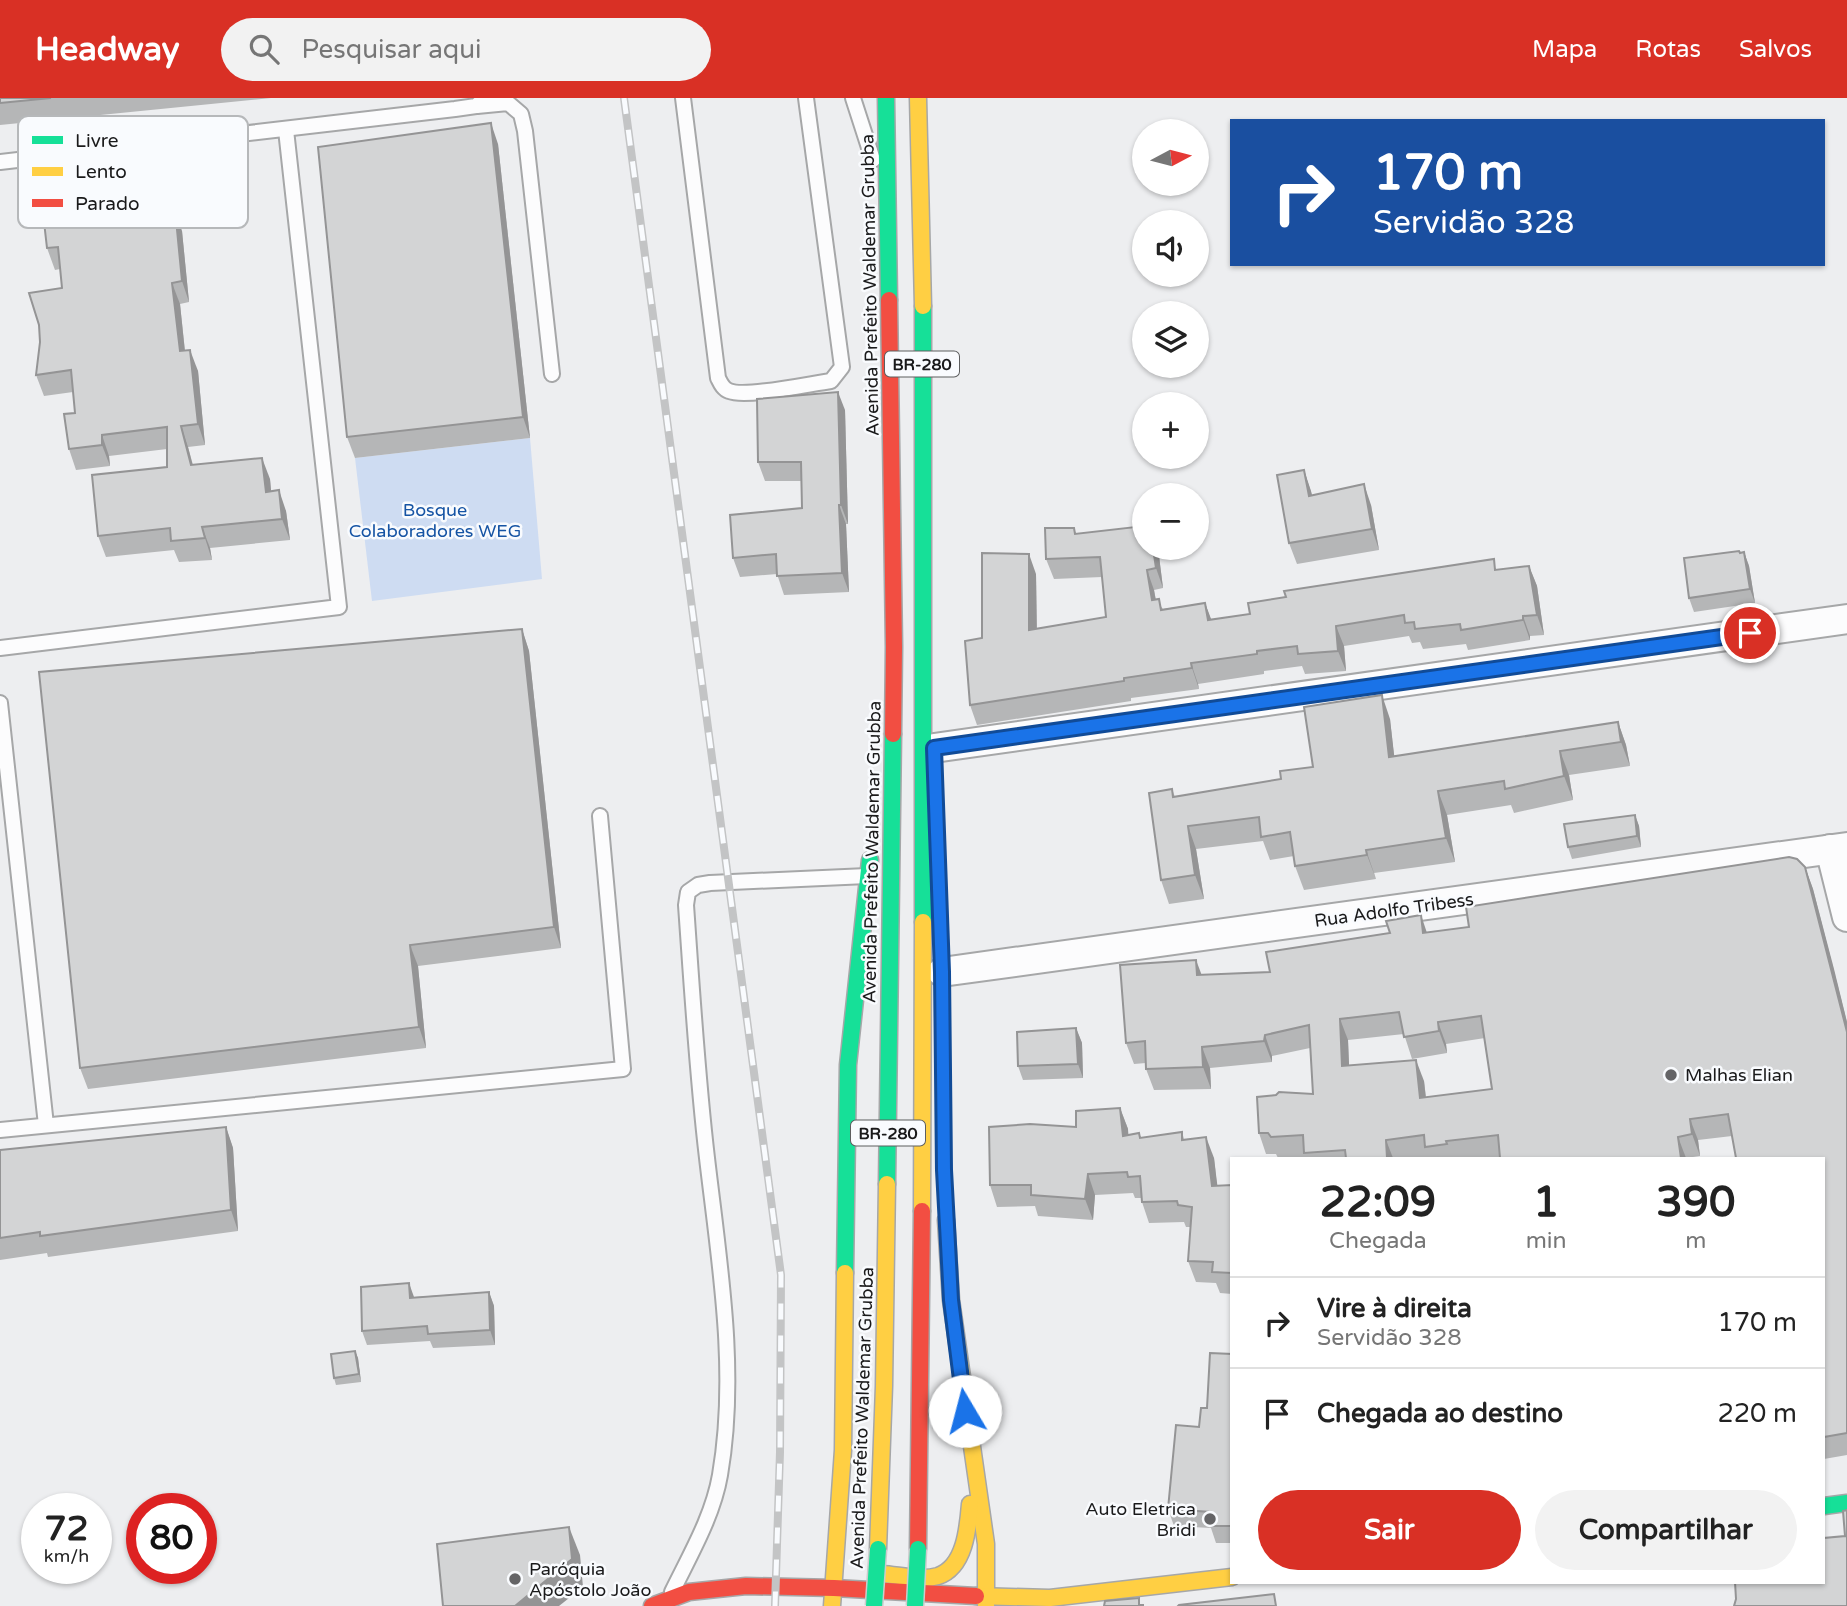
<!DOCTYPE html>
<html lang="pt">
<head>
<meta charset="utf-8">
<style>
  body { margin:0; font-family:"Varela Round",sans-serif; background:#f2f2f2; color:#222; height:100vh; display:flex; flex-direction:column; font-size:26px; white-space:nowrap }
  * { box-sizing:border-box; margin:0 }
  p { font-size:23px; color:#767676 }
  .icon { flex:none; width:38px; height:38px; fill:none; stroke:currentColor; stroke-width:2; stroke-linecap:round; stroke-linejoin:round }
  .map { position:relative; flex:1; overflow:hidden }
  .panel { position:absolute; left:1230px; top:1059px; width:595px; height:427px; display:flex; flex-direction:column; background:#fff; border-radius:0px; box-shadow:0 2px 5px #0004 }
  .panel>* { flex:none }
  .banner { position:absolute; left:1230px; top:21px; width:595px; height:147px; border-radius:0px; box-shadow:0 2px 5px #0004; background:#1a4fa0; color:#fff; overflow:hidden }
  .needle { width:46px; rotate:83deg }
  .buttons { position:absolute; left:1132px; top:21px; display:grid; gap:14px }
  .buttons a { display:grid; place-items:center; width:77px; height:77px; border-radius:50%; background:#fff; box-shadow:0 2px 5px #0004; font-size:35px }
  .speed { position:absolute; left:21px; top:1395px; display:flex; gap:14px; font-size:35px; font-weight:700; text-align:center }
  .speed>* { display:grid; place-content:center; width:91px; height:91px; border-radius:50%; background:#fff; box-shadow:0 2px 5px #0004; line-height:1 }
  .speed small { font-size:18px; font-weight:400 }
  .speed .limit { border:10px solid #d22; background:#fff; color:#111 }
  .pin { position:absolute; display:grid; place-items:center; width:60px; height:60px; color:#fff; margin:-30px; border:4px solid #fff; border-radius:50%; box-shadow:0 2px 7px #0007 }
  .me { position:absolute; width:77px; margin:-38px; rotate:352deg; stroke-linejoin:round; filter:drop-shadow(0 0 5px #0008) }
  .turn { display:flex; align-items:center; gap:24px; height:147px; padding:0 28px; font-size:32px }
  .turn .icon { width:91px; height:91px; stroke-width:2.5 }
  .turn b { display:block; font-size:49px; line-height:60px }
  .eta { display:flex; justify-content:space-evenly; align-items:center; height:119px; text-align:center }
  .eta b { font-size:42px; font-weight:700; line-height:49px }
  .button { display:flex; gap:14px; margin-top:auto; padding:14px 28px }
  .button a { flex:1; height:80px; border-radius:42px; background:#d93025; color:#fff; font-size:28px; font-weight:700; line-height:80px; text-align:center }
  .button a+a { background:#f2f2f2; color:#222 }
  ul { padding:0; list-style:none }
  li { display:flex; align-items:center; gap:21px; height:91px; padding:0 28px; border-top:2px solid #e0e0e0 }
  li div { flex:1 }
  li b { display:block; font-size:26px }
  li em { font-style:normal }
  header { display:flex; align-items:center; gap:42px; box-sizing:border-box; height:98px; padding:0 35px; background:#d93025; color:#fff }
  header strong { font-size:33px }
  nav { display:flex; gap:38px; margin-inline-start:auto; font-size:24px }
  .search { width:490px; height:63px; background:#f2f2f2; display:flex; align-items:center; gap:18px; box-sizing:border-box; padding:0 24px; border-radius:38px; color:#767676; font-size:26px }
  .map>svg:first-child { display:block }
</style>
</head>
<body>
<header>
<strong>Headway</strong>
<div class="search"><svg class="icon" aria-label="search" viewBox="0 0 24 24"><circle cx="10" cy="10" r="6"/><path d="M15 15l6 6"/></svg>Pesquisar aqui</div>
<nav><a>Mapa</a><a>Rotas</a><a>Salvos</a></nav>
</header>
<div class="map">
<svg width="1847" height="1508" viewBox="0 0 1847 1508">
  <rect width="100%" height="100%" fill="#edeef0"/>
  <path fill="#cedcf2" d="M530,340L542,481L372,503L355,360Z"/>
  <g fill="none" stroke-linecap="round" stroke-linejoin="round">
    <g stroke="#a6a7a8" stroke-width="18">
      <g id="lane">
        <path d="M683,0L718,280C721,286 723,291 729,293C746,300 809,286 831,283L842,269L806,0"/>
        <path d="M853,0L873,62"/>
        <path d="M477,8L508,5L521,16L525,33L552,276"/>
        <path d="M0,64L455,11L476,8L485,0"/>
        <path d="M0,550L339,509L286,32"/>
        <path d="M0,605L46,1027"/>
        <path d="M0,1032L623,971L600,718"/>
        <path d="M672,1494C690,1457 713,1418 720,1377C738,1273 719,1163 707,1060C697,976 692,891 686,807L688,794L698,787L710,785L867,778"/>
      </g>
    </g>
    <g stroke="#a6a7a8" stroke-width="32">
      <g id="street">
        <path d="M934,650L1847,521"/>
        <path d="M1830,751L1847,819"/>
        <path d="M942,874L1847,749"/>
      </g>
    </g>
    <g stroke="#a6a7a8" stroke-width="19">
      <g id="fast">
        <path d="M886,0L889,202"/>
        <path d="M923,208V824"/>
        <path d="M887,1086L893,636"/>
        <path d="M845,1175L848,967L870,762"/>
        <path d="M1824,1408L1847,1405"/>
      </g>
    </g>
    <g stroke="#a6a7a8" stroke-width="19">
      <g id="slow">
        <path d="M918,0L923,208"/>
        <path d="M922,1113L923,824"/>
        <path d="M946,1122L951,1202L986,1446V1508"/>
        <path d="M878,1451L884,1288L887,1086"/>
        <path d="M882,1476C899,1477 921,1483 938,1478C965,1469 968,1430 970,1406"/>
        <path d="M976,1498L1050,1500L1232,1479"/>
        <path d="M832,1508L843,1352L845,1175"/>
      </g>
    </g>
    <g stroke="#a6a7a8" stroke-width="19">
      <g id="jam">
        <path d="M889,202L894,549L893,636"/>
        <path d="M918,1451L922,1113"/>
        <path d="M652,1508L689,1494L746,1488L834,1490L976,1498"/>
      </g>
    </g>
    <use href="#lane" stroke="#fcfcfd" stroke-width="14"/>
    <use href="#street" stroke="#fcfcfd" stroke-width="28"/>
    <use href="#fast" stroke="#16e098" stroke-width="16"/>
    <use href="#slow" stroke="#ffcf43" stroke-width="16"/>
    <use href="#jam" stroke="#f24e42" stroke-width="16"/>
    <g stroke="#c3c4c5" stroke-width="8">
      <path id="rail" d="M624,0L781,1177L780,1354L775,1508"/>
    </g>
    <use href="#rail" stroke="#f9fbfe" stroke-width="5" stroke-dasharray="16" stroke-linecap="butt"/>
    <g stroke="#cbcbcc" stroke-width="19" stroke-linecap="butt">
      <g id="fast-bridge">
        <path d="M874,1508L878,1451"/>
        <path d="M915,1508L918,1451"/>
      </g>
    </g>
    <use href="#fast-bridge" stroke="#16e098" stroke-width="16"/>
  </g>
  <g fill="#b5b6b7" fill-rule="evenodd">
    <path d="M0,0H271L0,27Z"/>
    <path d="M498,46L530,340L355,360L347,339Z"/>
    <path d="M209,79L214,93L217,122L188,128L183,113Z"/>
    <path d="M78,111L82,122L182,133L189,204L180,206L185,253L198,273L205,347L188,349L193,367L270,381L271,393L286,413L290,442L210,450L212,462L179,464L174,452L106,459L98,438L167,369V351L109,358L110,368L76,372L69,351L75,315L73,294L44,298L36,277L62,190L60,171L55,172L47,150Z"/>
    <path d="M845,312L848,426H846L849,494L784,497L777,476L740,479L733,460L802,410L801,383H765L758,364Z"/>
    <path d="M1304,372L1312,397L1371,407L1379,452L1297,466L1289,445Z"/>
    <path d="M1074,430L1076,436L1158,450L1163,490L1154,492L1156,502L1163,511L1205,505L1211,522L1250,516L1497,472L1529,468L1537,488L1544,537L1530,538V542L1468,552L1466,546L1423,551L1420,544L1412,545L1409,538L1344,548L1346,573L1305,576L1302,568L1264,573V576L1198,586L1199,591L1131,600V603L977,627L970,607L982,540L1036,476L1037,531L1106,519L1102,479L1054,481L1046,461Z"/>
    <path d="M1744,454L1749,468L1755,505L1694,514L1689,500L1740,455Z"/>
    <path d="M522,531L529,553L561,850L418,868L426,950L88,991L80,970Z"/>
    <path d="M1390,621L1394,658L1618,624L1626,647L1630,668L1569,677L1573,702L1514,715L1511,707L1447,717L1455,764L1374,775L1376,781L1304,792L1295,768L1294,758L1270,762L1263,743L1196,751L1204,801L1169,806L1161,782L1172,691L1175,699L1281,681L1313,669Z"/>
    <path d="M1635,717L1639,728L1641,749L1572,761L1568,749Z"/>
    <path d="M1805,769L1813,791L1847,924V1357L1824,1361V1060L1732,1038L1698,1042L1700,1058L1686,1060L1500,1059L1486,1060H1430L1429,1059L1416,1060H1306V1059L1278,1060L1276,1056H1266L1259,1035L1313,996L1310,950L1272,958V964L1210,970L1211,991L1154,992L1146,971V965L1134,966L1126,945L1202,877L1270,874L1427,835L1469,829ZM1404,936L1412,961L1447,955L1446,946L1485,940L1492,991L1426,999L1424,983L1349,968L1348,942Z"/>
    <path d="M1076,930L1082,945L1083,980L1023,982L1018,968Z"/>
    <path d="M1120,1010L1128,1031V1037L1139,1035L1141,1040L1182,1034L1184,1041L1214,1060L1217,1088L1232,1087V1196L1220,1195L1216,1185L1196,1184L1188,1163L1191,1129H1186L1184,1124L1149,1125L1142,1104V1100H1135L1133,1095L1095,1097L1093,1122L1038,1118L1035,1108L997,1109L990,1087L1076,1029Z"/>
    <path d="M226,1029L233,1050L238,1133L48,1159L47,1155L0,1162V1052Z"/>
    <path d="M489,1194L494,1208L495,1247L433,1250L430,1243L367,1247L362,1233L414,1199Z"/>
    <path d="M355,1253L358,1260L361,1284L336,1287L334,1280Z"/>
    <path d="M1232,1256V1445H1216L1211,1430L1174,1428L1168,1411L1199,1329Z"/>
  </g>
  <g fill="#949495">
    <path d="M491,25L498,46L530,340L523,319Z"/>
    <path d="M209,79L214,93L217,122L212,108Z"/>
    <path d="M175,111L182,133L189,204L182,183Z"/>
    <path d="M172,185L180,206L187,274L180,253Z"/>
    <path d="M190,252L198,273L205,347L198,326Z"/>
    <path d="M838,294L845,312L848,426L841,407Z"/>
    <path d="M181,328L188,349L198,388L191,367Z"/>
    <path d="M102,337L109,358L110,368L102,347Z"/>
    <path d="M262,360L270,381L273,415L266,394Z"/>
    <path d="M1304,372L1311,393L1317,419L1309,398Z"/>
    <path d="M1364,386L1371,407L1379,452L1372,431Z"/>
    <path d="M279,392L286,413L290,442L282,421Z"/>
    <path d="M839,407L846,426L849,494L842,475Z"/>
    <path d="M202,429L210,450L212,462L205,440Z"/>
    <path d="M1153,450H1158L1163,490L1156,470Z"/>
    <path d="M1744,454L1749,468L1755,505L1750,491Z"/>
    <path d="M1029,456L1036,476L1037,552L1029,532Z"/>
    <path d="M1529,468L1537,488L1544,537L1537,517Z"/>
    <path d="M1147,472L1154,492L1159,522L1152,502Z"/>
    <path d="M1205,505L1213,526L1208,522Z"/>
    <path d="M1523,518L1530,538V542L1523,522Z"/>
    <path d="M1336,528L1344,548L1346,573L1338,553Z"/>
    <path d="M522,531L529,553L561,850L554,829Z"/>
    <path d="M1191,565L1198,586L1199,591L1192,570Z"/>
    <path d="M1382,597L1390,621L1397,682L1389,659Z"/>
    <path d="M1618,624L1626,647L1630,668L1621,644Z"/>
    <path d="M1560,653L1569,677L1573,702L1564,678Z"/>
    <path d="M1438,693L1447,717L1455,764L1446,740Z"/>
    <path d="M1635,717L1639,728L1641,749L1637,738Z"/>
    <path d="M1188,728L1196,751L1204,801L1195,777Z"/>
    <path d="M1366,752L1374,775L1376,781L1367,757Z"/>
    <path d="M1805,769L1813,791L1834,871L1847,924V934Z"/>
    <path d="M1421,817L1428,838L1423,835Z"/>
    <path d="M410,847L418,868L426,950L419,929Z"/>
    <path d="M1196,862L1204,883L1197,877Z"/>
    <path d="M1340,921L1348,942L1350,990L1342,968Z"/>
    <path d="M1438,924L1446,946L1447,955L1439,933Z"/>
    <path d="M1076,930L1082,945L1083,980L1078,966Z"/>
    <path d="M1265,937L1272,958V964L1264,943Z"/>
    <path d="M1202,949L1210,970L1211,991L1203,969Z"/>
    <path d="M1416,962L1424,983L1428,1021L1420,1000Z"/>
    <path d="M1120,1010L1128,1031L1130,1059L1123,1038Z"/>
    <path d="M1690,1021L1698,1042L1700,1058L1692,1036Z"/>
    <path d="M226,1029L233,1050L238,1133L231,1112Z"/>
    <path d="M1206,1039L1214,1060L1220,1109L1212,1088Z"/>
    <path d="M1678,1039L1686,1060H1681Z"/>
    <path d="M1386,1042L1393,1060H1387Z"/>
    <path d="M1088,1076L1095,1097L1093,1122L1085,1101Z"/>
    <path d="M409,1185L414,1199L410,1200Z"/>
    <path d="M489,1194L494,1208L495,1247L490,1232Z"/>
    <path d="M355,1253L358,1260L361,1284L359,1276Z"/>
    <path d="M569,1429L580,1457L583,1489L559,1508H515Z"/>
  </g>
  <g fill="#d3d4d5" stroke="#949495" stroke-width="2" fill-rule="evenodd">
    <path d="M0,0H51L0,5Z"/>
    <path d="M491,25L523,319L347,339L318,49Z"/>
    <path d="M78,111L79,122L175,111L182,183L172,185L180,253L190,252L198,326L181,328L191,367L262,360L266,394L279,392L282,421L202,429L205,440L171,443L170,430L98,438L92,377L167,369V329L102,337V347L69,351L64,316L75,315L71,272L36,277L40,244L39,227L29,195L62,190L58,149L47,150L43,115Z"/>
    <path d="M838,294L841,407H839L842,475L777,478L776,456L733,460L730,417L802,410L801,364H758L757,301Z"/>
    <path d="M1304,372L1309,398L1364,386L1372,431L1289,445L1277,377Z"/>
    <path d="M1144,428V450H1153L1156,470L1147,472L1152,502L1159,501L1161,512L1205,505L1208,522L1250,516L1248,505L1286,499L1284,493L1494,461L1495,472L1529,468L1537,517L1523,518V522L1461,532L1460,526L1415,531L1414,524L1405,525L1404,517L1336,528L1338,553L1298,556L1297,548L1257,553V556L1191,565L1192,570L1124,580V583L970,607L965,543L982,540V455L1029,456V532L1106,519L1100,459L1046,461L1045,430H1074L1075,436Z"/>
    <path d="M1739,453L1740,455L1744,454L1750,491L1689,500L1684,460Z"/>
    <path d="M522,531L554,829L410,847L419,929L80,970L39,574Z"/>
    <path d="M1382,597L1389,659L1618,624L1621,644L1560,653L1564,678L1505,691L1504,683L1438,693L1446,740L1366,752L1367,757L1295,768L1290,734L1261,739L1259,719L1188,728L1195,777L1161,782L1149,695L1172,691L1173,699L1281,681L1280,673L1313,669L1304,609Z"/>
    <path d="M1635,717L1637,738L1568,749L1564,726Z"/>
    <path d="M1789,759L1797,761L1805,769L1847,934V1335L1824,1339V1060H1736L1728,1016L1690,1021L1692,1036L1678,1039L1681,1060H1500L1498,1037L1446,1043L1447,1046L1425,1049L1424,1037L1386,1042L1387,1060H1346L1345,1052L1304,1055L1303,1037L1271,1039L1268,1035H1259L1257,999L1276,997L1279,994L1313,996L1309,927L1265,937L1264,943L1202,949L1203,969L1146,971L1145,943L1126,945L1120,867L1196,862L1197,877L1270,874L1266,854L1390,835L1386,823L1421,817L1423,835L1469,829L1466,809ZM1399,914L1404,939L1439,933L1438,924L1481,918L1492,991L1420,1000L1416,962L1342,968L1340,921Z"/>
    <path d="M1076,930L1078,966L1018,968L1017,934Z"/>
    <path d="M1120,1010L1123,1038L1139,1035L1140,1040L1182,1034V1042L1206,1039L1212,1088L1232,1087V1175L1212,1174L1213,1164L1188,1163L1192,1109L1178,1107L1177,1103L1142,1104L1140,1078L1128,1079L1127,1074L1088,1076L1085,1101L1031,1097V1087H990L989,1029L1030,1026L1076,1029V1013Z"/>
    <path d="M226,1029L231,1112L40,1138V1134L0,1140V1052Z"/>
    <path d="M409,1185L410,1200L489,1194L490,1232L428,1236L427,1228L362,1233L361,1189Z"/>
    <path d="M355,1253L359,1276L334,1280L331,1256Z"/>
    <path d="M1210,1255L1232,1256V1428H1210L1211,1414L1168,1411L1176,1327L1199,1329L1201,1310H1207Z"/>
    <path d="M1847,1412V1508H1734L1736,1501L1735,1484H1824V1440L1845,1438L1843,1413Z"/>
    <path d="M569,1429L572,1461L515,1508H443L437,1446Z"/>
    <path d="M1274,1496L1276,1508H1178L1179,1507Z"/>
    <path d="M1139,1500V1507H1143V1508H1104L1105,1503Z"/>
  </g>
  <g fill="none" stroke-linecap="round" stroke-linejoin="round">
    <g stroke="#114b97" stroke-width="18">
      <path id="route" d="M965,1313L951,1202L944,1072L942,874L934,650L1750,535"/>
    </g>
    <use href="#route" stroke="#1a73e8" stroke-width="12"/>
  </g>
  <g fill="#646466" stroke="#f9fbfe" stroke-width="2.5">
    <circle cx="1671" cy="977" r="7"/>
    <circle cx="1210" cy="1421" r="7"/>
    <circle cx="515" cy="1481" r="7"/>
  </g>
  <g text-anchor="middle" stroke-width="5" stroke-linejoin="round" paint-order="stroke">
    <g fill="#f9fbfe" stroke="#5d5e5f" stroke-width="2">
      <rect x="885" y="253.5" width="74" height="25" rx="5"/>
      <rect x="851" y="1022.5" width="74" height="25" rx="5"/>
    </g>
    <g font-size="16" font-weight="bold" fill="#1a1a1b">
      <text x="922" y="272">BR-280</text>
      <text x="888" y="1041">BR-280</text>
    </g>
    <g font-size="18" fill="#1a1a1b" stroke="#f9fbfe">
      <text transform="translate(870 187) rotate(-91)" y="6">Avenida Prefeito Waldemar Grubba</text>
      <text transform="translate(872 754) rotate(-89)" y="6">Avenida Prefeito Waldemar Grubba</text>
      <text transform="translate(1394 812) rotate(-8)" y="6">Rua Adolfo Tribess</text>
      <text transform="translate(862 1320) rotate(-88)" y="6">Avenida Prefeito Waldemar Grubba</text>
    </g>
    <g font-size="18" fill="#1654a4" stroke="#f9fbfe">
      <text x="435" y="418">Bosque<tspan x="435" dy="21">Colaboradores WEG</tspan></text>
    </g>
    <g font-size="18" fill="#1a1a1b" stroke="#f9fbfe" text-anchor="start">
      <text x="1685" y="983">Malhas Elian</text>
      <text x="1196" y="1417" text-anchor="end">Auto Eletrica<tspan x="1196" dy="21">Bridi</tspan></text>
      <text x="529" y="1477">Paróquia<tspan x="529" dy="21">Apóstolo João</tspan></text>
    </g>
  </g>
  <rect x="18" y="18" width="230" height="112" rx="10" fill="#f9fbfe" stroke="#b6b8ba" stroke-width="2"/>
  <rect x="32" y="38" width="31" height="8" fill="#16e098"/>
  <rect x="32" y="69" width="31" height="9" fill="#ffcf43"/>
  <rect x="32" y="101" width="31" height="8" fill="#f24e42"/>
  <g font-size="19" fill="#1a1a1b">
    <text x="75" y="49">Livre</text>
    <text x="75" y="80">Lento</text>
    <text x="75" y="112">Parado</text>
  </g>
</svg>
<div class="buttons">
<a><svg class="needle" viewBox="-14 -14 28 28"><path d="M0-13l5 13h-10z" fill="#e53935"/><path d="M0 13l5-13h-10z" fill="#767676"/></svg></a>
<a><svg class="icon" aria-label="sound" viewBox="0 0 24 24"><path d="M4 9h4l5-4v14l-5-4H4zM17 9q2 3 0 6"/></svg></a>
<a><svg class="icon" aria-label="layers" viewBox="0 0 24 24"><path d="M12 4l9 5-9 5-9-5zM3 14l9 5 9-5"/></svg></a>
<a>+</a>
<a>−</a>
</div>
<div class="speed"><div>72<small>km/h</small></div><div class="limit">80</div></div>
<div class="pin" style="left:1750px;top:535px;background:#d93025"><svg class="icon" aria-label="arrive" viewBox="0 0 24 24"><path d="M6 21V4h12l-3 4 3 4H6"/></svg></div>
<svg class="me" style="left:965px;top:1313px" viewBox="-20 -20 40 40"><circle r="19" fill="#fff"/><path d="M0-13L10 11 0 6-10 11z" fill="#1a73e8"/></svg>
<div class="banner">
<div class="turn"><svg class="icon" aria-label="right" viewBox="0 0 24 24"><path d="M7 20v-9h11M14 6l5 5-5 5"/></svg><div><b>170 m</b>Servidão 328</div></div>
</div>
<section class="panel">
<div class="eta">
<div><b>22:09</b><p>Chegada</p></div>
<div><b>1</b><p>min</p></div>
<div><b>390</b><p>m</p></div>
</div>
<ul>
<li><svg class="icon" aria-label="right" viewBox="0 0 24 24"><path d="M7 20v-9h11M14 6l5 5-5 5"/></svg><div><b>Vire à direita</b><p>Servidão 328</p></div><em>170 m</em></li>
<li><svg class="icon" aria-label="arrive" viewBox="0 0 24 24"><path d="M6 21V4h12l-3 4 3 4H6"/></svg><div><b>Chegada ao destino</b></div><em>220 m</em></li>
</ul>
<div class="button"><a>Sair</a><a>Compartilhar</a></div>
</section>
</div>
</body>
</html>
